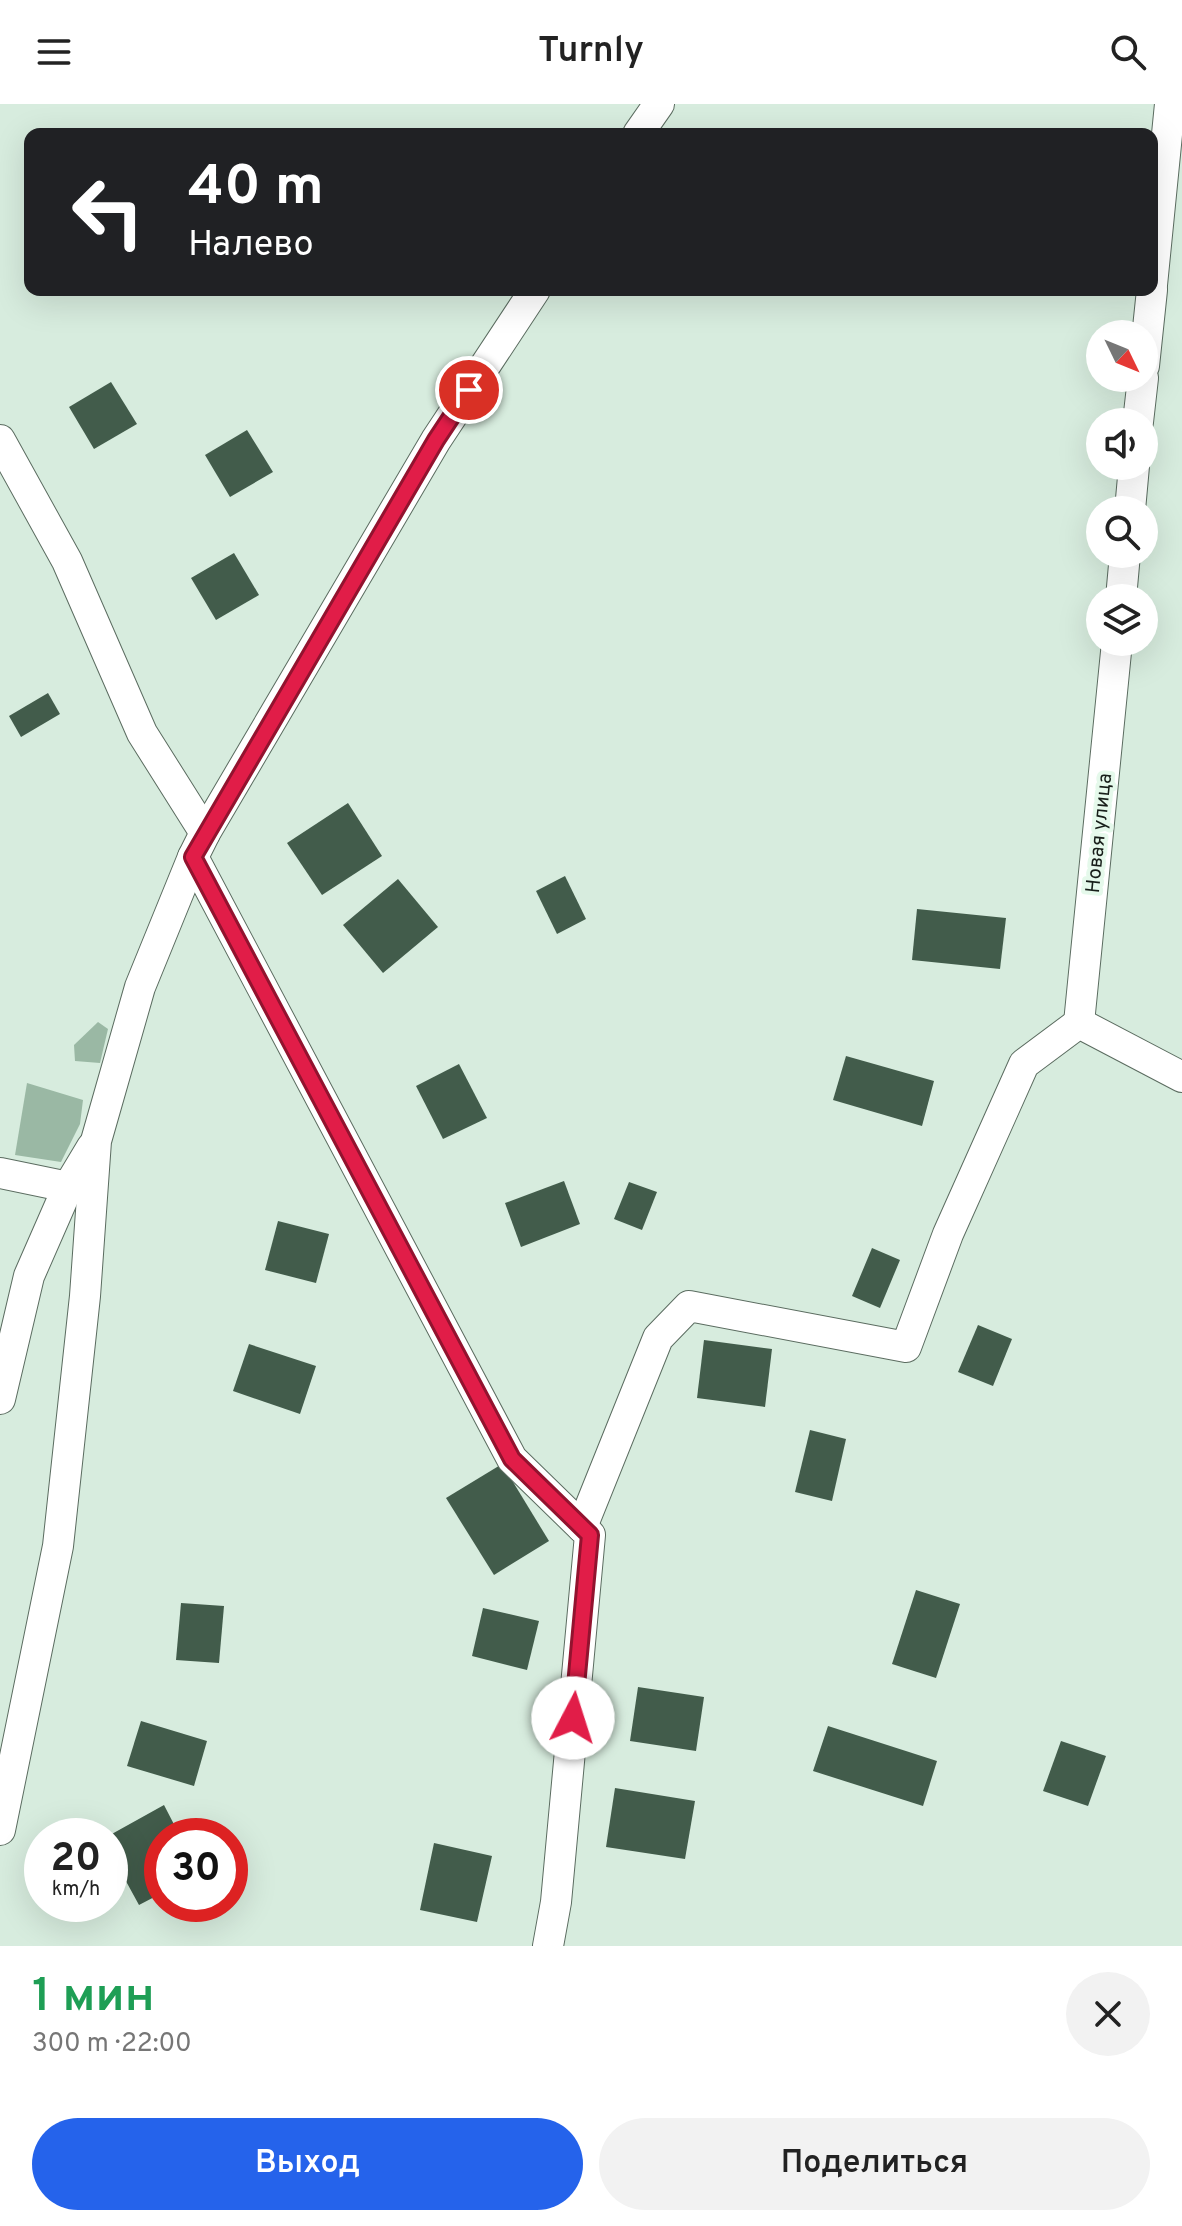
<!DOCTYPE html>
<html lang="ru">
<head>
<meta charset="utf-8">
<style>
  body { margin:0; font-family:Overpass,sans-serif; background:#f2f2f2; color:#222; height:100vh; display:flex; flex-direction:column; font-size:30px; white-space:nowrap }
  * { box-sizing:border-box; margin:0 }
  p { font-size:26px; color:#767676 }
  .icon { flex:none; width:44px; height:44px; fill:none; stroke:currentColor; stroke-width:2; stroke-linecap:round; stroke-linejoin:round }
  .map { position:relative; height:1842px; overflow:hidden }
  .drawer { display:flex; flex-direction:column; background:#fff; flex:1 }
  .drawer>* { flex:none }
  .guide { position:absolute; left:24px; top:24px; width:1134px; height:168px; border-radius:16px; box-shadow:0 8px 32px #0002; background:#202124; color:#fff; overflow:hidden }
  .needle { width:52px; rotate:133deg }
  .fabs { position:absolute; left:1086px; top:216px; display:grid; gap:16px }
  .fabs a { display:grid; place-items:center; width:72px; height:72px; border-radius:50%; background:#fff; box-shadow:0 8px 32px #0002; font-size:40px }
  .speed { position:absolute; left:24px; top:1714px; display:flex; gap:16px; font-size:40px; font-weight:700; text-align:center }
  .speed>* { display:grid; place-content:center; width:104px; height:104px; border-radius:50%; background:#fff; box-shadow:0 8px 32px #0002; line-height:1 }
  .speed small { font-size:20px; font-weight:400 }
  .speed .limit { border:12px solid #d22; background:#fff; color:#111 }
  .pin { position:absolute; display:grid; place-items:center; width:68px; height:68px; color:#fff; margin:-34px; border:4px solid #fff; border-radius:50%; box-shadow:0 2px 8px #0007 }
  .me { position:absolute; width:88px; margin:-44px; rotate:5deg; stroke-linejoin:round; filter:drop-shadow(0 0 6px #0008) }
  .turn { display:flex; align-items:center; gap:28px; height:168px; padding:0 32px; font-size:36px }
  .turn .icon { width:104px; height:104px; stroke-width:2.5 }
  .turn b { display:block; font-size:56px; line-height:68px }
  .round { display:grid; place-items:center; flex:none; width:84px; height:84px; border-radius:42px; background:#f2f2f2 }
  .overview { display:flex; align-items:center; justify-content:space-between; height:136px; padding:0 32px }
  h1 { font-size:48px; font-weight:600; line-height:60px; color:#1e9e55 }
  .primary-button { display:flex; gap:16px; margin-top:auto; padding:16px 32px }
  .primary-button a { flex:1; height:92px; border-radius:48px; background:#2563eb; color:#fff; font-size:32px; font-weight:600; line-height:92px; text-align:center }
  .primary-button a+a { background:#f2f2f2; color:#222 }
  header { display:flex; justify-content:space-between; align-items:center; height:104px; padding:0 32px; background:#fff; font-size:36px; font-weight:600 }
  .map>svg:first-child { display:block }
</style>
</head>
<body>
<header><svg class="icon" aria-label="menu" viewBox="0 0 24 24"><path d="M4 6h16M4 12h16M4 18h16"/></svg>Turnly<svg class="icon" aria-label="search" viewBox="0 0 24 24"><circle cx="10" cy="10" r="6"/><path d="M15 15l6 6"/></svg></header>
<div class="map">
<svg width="1182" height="1842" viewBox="0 0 1182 1842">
  <rect width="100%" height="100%" fill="#d7ecde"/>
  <g fill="#9ab8a4">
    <path d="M98,918L108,925L100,959L75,957L74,941Z"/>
    <path d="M27,979L83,996L80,1020L61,1058L15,1051Z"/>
  </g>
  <g fill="#425c4b">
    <path d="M111,278L137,320L94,345L69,303Z"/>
    <path d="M247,326L273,368L230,393L205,351Z"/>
    <path d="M234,449L259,491L216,516L191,474Z"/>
    <path d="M48,589L60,610L21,633L9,612Z"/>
    <path d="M348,699L382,752L322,791L287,739Z"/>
    <path d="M565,772L586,815L557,830L536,787Z"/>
    <path d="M398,775L438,823L383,869L343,821Z"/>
    <path d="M917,805L1006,814L1000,865L912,856Z"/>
    <path d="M846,952L934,977L922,1022L833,996Z"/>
    <path d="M459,960L487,1014L443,1035L416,982Z"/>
    <path d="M564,1077L580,1120L521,1143L505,1099Z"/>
    <path d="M629,1078L657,1088L642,1126L614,1115Z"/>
    <path d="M278,1117L329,1130L316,1179L265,1166Z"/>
    <path d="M872,1144L900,1156L880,1204L852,1192Z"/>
    <path d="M978,1221L1012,1235L993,1282L958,1268Z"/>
    <path d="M704,1236L772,1245L765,1303L697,1294Z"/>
    <path d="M249,1240L316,1262L300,1310L233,1287Z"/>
    <path d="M810,1326L846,1335L832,1397L795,1388Z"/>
    <path d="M502,1360L549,1437L494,1471L446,1394Z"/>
    <path d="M916,1486L960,1500L936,1574L892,1560Z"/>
    <path d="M181,1499L224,1502L219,1559L176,1556Z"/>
    <path d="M483,1504L539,1517L527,1566L472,1552Z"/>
    <path d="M638,1583L704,1593L696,1647L630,1637Z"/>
    <path d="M141,1617L207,1637L194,1682L127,1662Z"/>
    <path d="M828,1622L937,1657L923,1702L813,1667Z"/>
    <path d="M1061,1637L1106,1652L1088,1702L1043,1687Z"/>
    <path d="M615,1684L695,1697L685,1755L606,1743Z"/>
    <path d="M164,1701L180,1732H162V1789L139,1801L110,1748V1731Z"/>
    <path d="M434,1739L492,1752L477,1818L420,1806Z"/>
  </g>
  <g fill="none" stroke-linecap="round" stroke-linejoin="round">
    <g stroke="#5b6c60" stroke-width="32">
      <g id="minor">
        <path d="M638,30L659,0"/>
        <path d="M1152,181L1170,0"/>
        <path d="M1144,262L1152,186"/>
        <path d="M1138,318L1143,274"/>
        <path d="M0,336L67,457L142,629L205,729"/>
        <path d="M1130,406L1134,362"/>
        <path d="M1121,494L1125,450"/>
        <path d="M193,753L512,1355L590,1431L556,1798L548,1842"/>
        <path d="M1079,919L1117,538"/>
        <path d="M0,1069L68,1083"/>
        <path d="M0,1295L29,1172L68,1083L92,1043"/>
        <path d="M582,1423L658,1234L689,1202L906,1243L948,1130L1024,960L1079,919L1182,973"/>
        <path d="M0,1726L58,1442L85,1192L96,1037L140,883L193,753L205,729L436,336L535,186"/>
      </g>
    </g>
    <use href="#minor" stroke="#fff" stroke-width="30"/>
  </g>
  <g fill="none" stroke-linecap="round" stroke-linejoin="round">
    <g stroke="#92132f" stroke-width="20">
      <path id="route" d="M469,286L436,336L193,753L512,1355L590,1431L573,1614"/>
    </g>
    <use href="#route" stroke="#e11d48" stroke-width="14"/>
  </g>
  <g text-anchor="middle" stroke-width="8" stroke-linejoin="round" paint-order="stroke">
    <g font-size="20" fill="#171e19" stroke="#e5f9eb">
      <text transform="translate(1098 729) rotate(-84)" y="7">Новая улица</text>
    </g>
  </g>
</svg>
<div class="fabs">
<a><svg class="needle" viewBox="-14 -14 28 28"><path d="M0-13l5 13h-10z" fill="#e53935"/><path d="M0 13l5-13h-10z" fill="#767676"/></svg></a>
<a><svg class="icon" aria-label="sound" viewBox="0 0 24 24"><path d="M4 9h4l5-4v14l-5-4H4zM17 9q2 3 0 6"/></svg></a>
<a><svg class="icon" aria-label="search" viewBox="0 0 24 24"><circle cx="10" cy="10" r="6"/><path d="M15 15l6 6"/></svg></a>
<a><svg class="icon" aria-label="layers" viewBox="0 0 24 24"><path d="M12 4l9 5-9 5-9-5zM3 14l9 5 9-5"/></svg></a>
</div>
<div class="speed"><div>20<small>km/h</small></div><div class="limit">30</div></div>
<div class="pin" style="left:469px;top:286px;background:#d93025"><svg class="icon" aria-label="arrive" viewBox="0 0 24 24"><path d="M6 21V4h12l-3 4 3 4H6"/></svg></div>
<svg class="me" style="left:573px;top:1614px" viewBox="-20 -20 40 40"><circle r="19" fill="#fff"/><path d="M0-13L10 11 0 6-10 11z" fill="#e11d48"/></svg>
<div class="guide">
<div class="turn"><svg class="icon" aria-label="left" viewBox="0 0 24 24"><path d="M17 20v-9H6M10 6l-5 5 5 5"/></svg><div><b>40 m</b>Налево</div></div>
</div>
</div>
<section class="drawer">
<div class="overview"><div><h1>1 мин</h1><p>300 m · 22:00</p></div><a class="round"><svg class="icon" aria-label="close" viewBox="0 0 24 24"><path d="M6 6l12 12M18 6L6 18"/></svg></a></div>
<div class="primary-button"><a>Выход</a><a>Поделиться</a></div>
</section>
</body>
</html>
